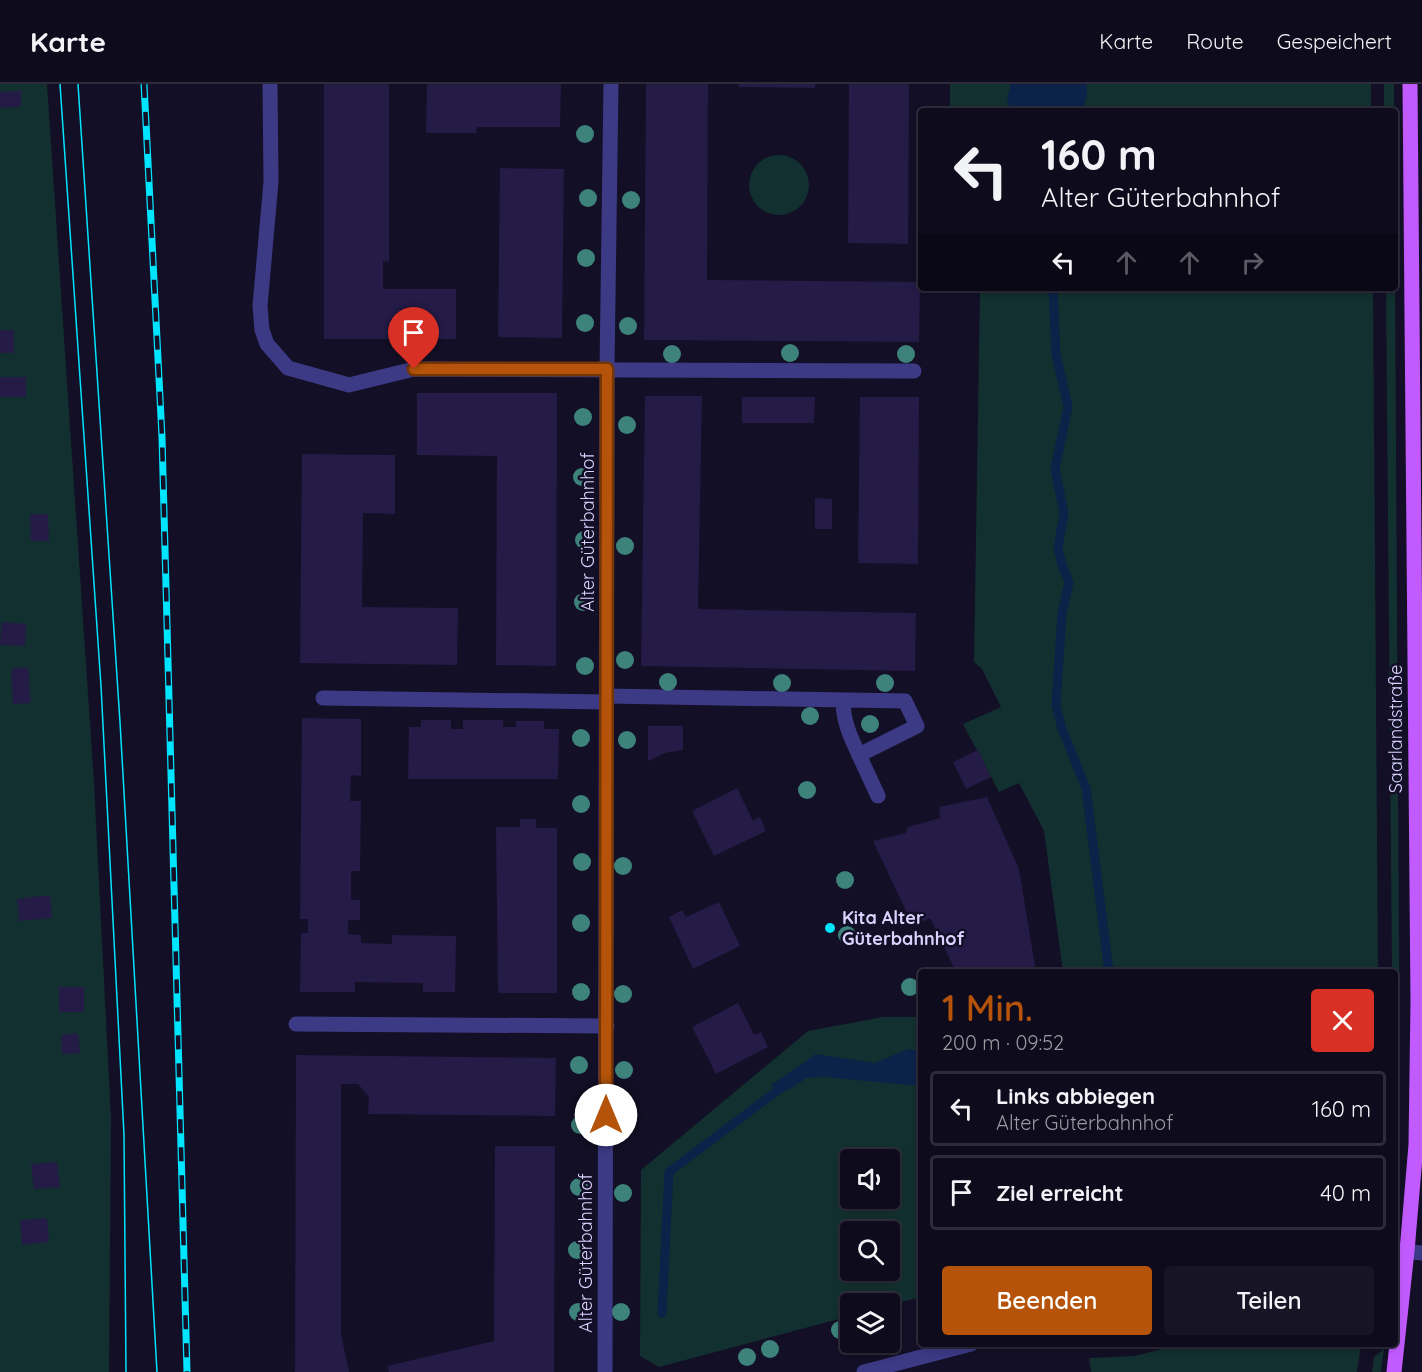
<!DOCTYPE html>
<html lang="de">
<head>
<meta charset="utf-8">
<style>
  body { margin:0; font-family:Quicksand,sans-serif; background:#171425; color:#f1f3f6; height:100vh; display:flex; flex-direction:column; font-size:22px; white-space:nowrap }
  * { box-sizing:border-box; margin:0 }
  p { font-size:20px; color:#9b9ba3 }
  .icon { flex:none; width:33px; height:33px; fill:none; stroke:currentColor; stroke-width:2; stroke-linecap:round; stroke-linejoin:round }
  .map { position:relative; flex:1; overflow:hidden }
  .sheet { position:absolute; left:918px; top:885px; width:480px; height:378px; display:flex; flex-direction:column; background:#0e0b1c; border-radius:6px; box-shadow:0 3px 9px #0003,0 0 0 2px #2e2b3b }
  .sheet>* { flex:none }
  .top-card { position:absolute; left:918px; top:24px; width:480px; height:183px; border-radius:6px; box-shadow:0 3px 9px #0003,0 0 0 2px #2e2b3b; background:#0e0b1c; color:#f1f3f6; overflow:hidden }
  .tools { position:absolute; left:840px; top:1065px; display:grid; gap:12px }
  .tools a { display:grid; place-items:center; width:60px; height:60px; border-radius:6px; background:#0e0b1c; box-shadow:0 3px 9px #0003,0 0 0 2px #2e2b3b; font-size:30px }
  .pin { position:absolute; display:grid; place-items:center; width:51px; height:51px; color:#fff; margin:-62px -26px; border-radius:50% 50% 50% 0; rotate:-45deg; box-shadow:0 0 6px #0007 }
  .pin .icon { rotate:45deg }
  .me { position:absolute; width:66px; margin:-33px; rotate:0deg; stroke-linejoin:round; filter:drop-shadow(0 0 4px #0008) }
  .turn { display:flex; align-items:center; gap:21px; height:126px; padding:0 24px; font-size:27px }
  .turn .icon { width:78px; height:78px; stroke-width:2.5 }
  .turn b { display:block; font-size:42px; line-height:51px }
  .lanes { display:flex; align-items:center; height:57px; padding:0 24px; background:#0003; justify-content:center; gap:30px; direction:ltr }
  .lanes .off { opacity:.35 }
  .round { display:grid; place-items:center; flex:none; width:63px; height:63px; border-radius:6px; background:#171425 }
  .summary { display:flex; align-items:center; justify-content:space-between; height:102px; padding:0 24px }
  h1 { font-size:36px; font-weight:600; line-height:45px; color:#b45309 }
  .cta { display:flex; gap:12px; margin-top:auto; padding:12px 24px }
  .cta a { flex:1; height:69px; border-radius:6px; background:#b45309; color:#fff; font-size:24px; font-weight:600; line-height:69px; text-align:center }
  .cta a+a { background:#171425; color:#f1f3f6 }
  ul { padding:0; list-style:none }
  li { display:flex; align-items:center; gap:18px; height:75px; margin:0 12px 9px; padding:0 12px; border:3px solid #2e2b3b; border-radius:6px }
  li div { flex:1 }
  li b { display:block; font-size:22px }
  li em { font-style:normal }
  header { display:flex; align-items:center; gap:36px; box-sizing:border-box; height:84px; padding:0 30px; background:#0e0b1c; border-bottom:2px solid #2e2b3b }
  header strong { font-size:28px }
  nav { display:flex; gap:33px; margin-inline-start:auto; font-size:21px }
  .map>svg:first-child { display:block }
</style>
</head>
<body>
<header>
<strong>Karte</strong>
<nav><a>Karte</a><a>Route</a><a>Gespeichert</a></nav>
</header>
<div class="map">
<svg width="1422" height="1288" viewBox="0 0 1422 1288">
  <rect width="100%" height="100%" fill="#130f26"/>
  <g fill="#12302f" fill-rule="evenodd">
    <path d="M0,0H47L94,699L111,1034L109,1288H0Z"/>
    <rect x="950" y="0" width="421" height="27"/>
    <rect x="1384" y="0" width="10" height="27"/>
    <circle cx="779" cy="101" r="30"/>
    <path d="M1395,192L1400,1041H1395V888H1392L1386,204H1395Z"/>
    <path d="M980,204H1373L1378,888H1063L1044,747L1019,699L999,708L963,640L1001,623L982,585L974,578Z"/>
    <path d="M883,933H921V1213L890,1221V1220H850V1232L659,1283L640,1272L641,1086L808,947ZM850,1076H890V1114H850ZM850,1148H890V1186H850Z"/>
    <path d="M1183,1260H1361L1357,1288H1091L1089,1274L1134,1272Z"/>
    <path d="M1384,1265L1381,1288H1372L1374,1273Z"/>
  </g>
  <g fill="#0c2248">
    <path d="M1011,0H1087V12L1082,27H1011L1007,15Z"/>
    <path d="M908,965L921,967V1002L824,993L806,994L789,1006L770,1002L816,970L875,979Z"/>
  </g>
  <g fill="none" stroke-linecap="round" stroke-linejoin="round">
    <g stroke="#0c2248" stroke-width="9">
      <path d="M1053,204L1056,270L1068,323L1055,385L1064,429L1058,464L1062,481L1069,498L1062,530L1056,621L1062,645L1086,704L1109,888"/>
      <path d="M662,1229L669,1088L789,998"/>
    </g>
  </g>
  <g fill="#241b47">
    <path d="M324,0H389V178L383,177V205H456V255H324Z"/>
    <path d="M427,0H561L560,43H477L476,49H426Z"/>
    <path d="M646,0H708L707,196L920,198L919,258L644,256Z"/>
    <path d="M739,0H815V4L739,3Z"/>
    <path d="M849,0H909L908,160L848,159Z"/>
    <path d="M21,7V23L0,24V8Z"/>
    <path d="M500,84L564,85L562,254L498,253Z"/>
    <rect x="0" y="246" width="14" height="23"/>
    <rect x="0" y="293" width="26" height="20"/>
    <path d="M417,309H557L556,582L496,581L497,372L417,371Z"/>
    <path d="M645,312H702L698,525L916,529L915,587L641,582Z"/>
    <path d="M742,313H815L814,339H742Z"/>
    <path d="M860,313H919L918,480L858,479Z"/>
    <path d="M302,370L395,371V430L363,429L362,523L458,524L457,581L300,579Z"/>
    <path d="M815,414L832,415V445H815Z"/>
    <path d="M30,430H48L49,457H31Z"/>
    <path d="M2,538L26,540L25,562L0,561Z"/>
    <path d="M28,583L31,619L13,620L11,585Z"/>
    <path d="M302,634L361,635V692L351,691L350,717H361L360,787H351V816H360V836H348V850L361,851V859L392,860V851L456,852L455,908H423V899L355,898V908H300L301,849H308V835H300Z"/>
    <path d="M421,636H451V645H463V636H503V643H516V637H544V645H559L558,695H408L409,643H421Z"/>
    <path d="M648,642H683V666L665,669L648,677Z"/>
    <path d="M978,666L991,693L966,705L953,678Z"/>
    <path d="M737,704L753,737L760,733L766,747L714,772L692,727Z"/>
    <path d="M987,713L1019,785L1036,888H956L930,834L913,842L873,757L906,749L908,743L940,734L939,723Z"/>
    <path d="M520,735H536V744H557V909H498L496,743H520Z"/>
    <path d="M50,811L52,834L19,837L17,815Z"/>
    <path d="M719,818L740,862L693,885L669,833L682,826L686,833Z"/>
    <rect x="59" y="903" width="25" height="25"/>
    <path d="M738,919L754,951L761,948L768,963L716,990L692,943Z"/>
    <path d="M78,949L80,969L62,970L61,951Z"/>
    <path d="M296,971L556,974L555,1032L368,1030L369,1013L358,1000H341V1250L349,1288H295Z"/>
    <path d="M495,1062H555L554,1288H389L387,1282L494,1257Z"/>
    <path d="M57,1078L60,1103L34,1105L31,1080Z"/>
    <path d="M47,1134L49,1158L22,1161L20,1136Z"/>
  </g>
  <g fill="none" stroke-linecap="round" stroke-linejoin="round">
    <g stroke="#3d3a85" stroke-width="15">
      <path d="M270,0L271,98L260,222L262,246L267,260L288,284L349,301L414,285L914,287"/>
      <path d="M607,612L905,617L917,642L859,671C850,652 843,637 843,616"/>
      <path d="M323,614L607,618"/>
      <path d="M859,671L878,712"/>
      <path d="M296,940L607,942"/>
      <path d="M1395,1166L1422,1169"/>
      <path d="M605,1288L607,285L611,0"/>
      <path d="M864,1288L971,1260"/>
    </g>
    <path stroke="#c25bff" stroke-width="15" d="M1394,1288L1407,1167L1416,1061L1418,918L1410,0"/>
    <g stroke="#00e5ff" stroke-width="1.5">
      <path d="M60,0L101,602L124,1051L126,1288"/>
      <path d="M78,0L120,638L157,1288"/>
    </g>
    <g stroke="#00e5ff" stroke-width="7">
      <path id="rail" d="M144,0L162,353L187,1288"/>
    </g>
    <use href="#rail" stroke="#130f26" stroke-width="4.5" stroke-dasharray="14" stroke-linecap="butt"/>
  </g>
  <g fill="#3d827b">
    <circle cx="585" cy="50" r="9"/>
    <circle cx="588" cy="114" r="9"/>
    <circle cx="631" cy="116" r="9"/>
    <circle cx="586" cy="174" r="9"/>
    <circle cx="585" cy="239" r="9"/>
    <circle cx="628" cy="242" r="9"/>
    <circle cx="413" cy="269" r="9"/>
    <circle cx="790" cy="269" r="9"/>
    <circle cx="672" cy="270" r="9"/>
    <circle cx="906" cy="270" r="9"/>
    <circle cx="583" cy="333" r="9"/>
    <circle cx="627" cy="341" r="9"/>
    <circle cx="582" cy="393" r="9"/>
    <circle cx="584" cy="456" r="9"/>
    <circle cx="625" cy="462" r="9"/>
    <circle cx="583" cy="518" r="9"/>
    <circle cx="625" cy="576" r="9"/>
    <circle cx="585" cy="582" r="9"/>
    <circle cx="668" cy="598" r="9"/>
    <circle cx="782" cy="599" r="9"/>
    <circle cx="885" cy="599" r="9"/>
    <circle cx="810" cy="632" r="9"/>
    <circle cx="870" cy="640" r="9"/>
    <circle cx="581" cy="654" r="9"/>
    <circle cx="627" cy="656" r="9"/>
    <circle cx="807" cy="706" r="9"/>
    <circle cx="581" cy="720" r="9"/>
    <circle cx="582" cy="778" r="9"/>
    <circle cx="623" cy="782" r="9"/>
    <circle cx="845" cy="796" r="9"/>
    <circle cx="581" cy="839" r="9"/>
    <circle cx="847" cy="851" r="9"/>
    <circle cx="910" cy="903" r="9"/>
    <circle cx="581" cy="908" r="9"/>
    <circle cx="623" cy="910" r="9"/>
    <circle cx="579" cy="981" r="9"/>
    <circle cx="624" cy="986" r="9"/>
    <circle cx="580" cy="1041" r="9"/>
    <circle cx="579" cy="1103" r="9"/>
    <circle cx="623" cy="1109" r="9"/>
    <circle cx="577" cy="1166" r="9"/>
    <circle cx="578" cy="1228" r="9"/>
    <circle cx="621" cy="1228" r="9"/>
    <circle cx="840" cy="1246" r="9"/>
    <circle cx="770" cy="1265" r="9"/>
    <circle cx="747" cy="1273" r="9"/>
  </g>
  <g fill="none" stroke-linecap="round" stroke-linejoin="round">
    <g stroke="#753606" stroke-width="15">
      <path id="route" d="M414,285H607L606,1031"/>
    </g>
    <use href="#route" stroke="#b45309" stroke-width="10"/>
  </g>
  <circle fill="#00e5ff" stroke="#130f26" stroke-width="2" cx="830" cy="844" r="6"/>
  <g text-anchor="middle" stroke-width="5" stroke-linejoin="round" paint-order="stroke">
    <g font-size="18" fill="#d9d4ff" stroke="#130f26">
      <text transform="translate(588 448) rotate(-90)" y="6">Alter Güterbahnhof</text>
      <text transform="translate(1396 645) rotate(-90)" y="6">Saarlandstraße</text>
      <text transform="translate(586 1169) rotate(-90)" y="6">Alter Güterbahnhof</text>
    </g>
    <g font-size="18" font-weight="bold" fill="#d9d4ff" stroke="#130f26" text-anchor="start">
      <text x="842" y="840">Kita Alter<tspan x="842" dy="21">Güterbahnhof</tspan></text>
    </g>
  </g>
</svg>
<div class="tools">
<a><svg class="icon" aria-label="sound" viewBox="0 0 24 24"><path d="M4 9h4l5-4v14l-5-4H4zM17 9q2 3 0 6"/></svg></a>
<a><svg class="icon" aria-label="search" viewBox="0 0 24 24"><circle cx="10" cy="10" r="6"/><path d="M15 15l6 6"/></svg></a>
<a><svg class="icon" aria-label="layers" viewBox="0 0 24 24"><path d="M12 4l9 5-9 5-9-5zM3 14l9 5 9-5"/></svg></a>
</div>
<div class="pin" style="left:414px;top:285px;background:#d93025"><svg class="icon" aria-label="arrive" viewBox="0 0 24 24"><path d="M6 21V4h12l-3 4 3 4H6"/></svg></div>
<svg class="me" style="left:606px;top:1031px" viewBox="-20 -20 40 40"><circle r="19" fill="#fff"/><path d="M0-13L10 11 0 6-10 11z" fill="#b45309"/></svg>
<div class="top-card">
<div class="turn"><svg class="icon" aria-label="left" viewBox="0 0 24 24"><path d="M17 20v-9H6M10 6l-5 5 5 5"/></svg><div><b>160 m</b>Alter Güterbahnhof</div></div>
<div class="lanes"><svg class="icon" aria-label="left" viewBox="0 0 24 24"><path d="M17 20v-9H6M10 6l-5 5 5 5"/></svg><svg class="icon off" aria-label="ahead" viewBox="0 0 24 24"><path d="M12 20V5M6 11l6-6 6 6"/></svg><svg class="icon off" aria-label="ahead" viewBox="0 0 24 24"><path d="M12 20V5M6 11l6-6 6 6"/></svg><svg class="icon off" aria-label="right" viewBox="0 0 24 24"><path d="M7 20v-9h11M14 6l5 5-5 5"/></svg></div>
</div>
<section class="sheet">
<div class="summary"><div><h1>1 Min.</h1><p>200 m · 09:52</p></div><a class="round" style="background:#d93025;color:#fff"><svg class="icon" aria-label="close" viewBox="0 0 24 24"><path d="M6 6l12 12M18 6L6 18"/></svg></a></div>
<ul>
<li><svg class="icon" aria-label="left" viewBox="0 0 24 24"><path d="M17 20v-9H6M10 6l-5 5 5 5"/></svg><div><b>Links abbiegen</b><p>Alter Güterbahnhof</p></div><em>160 m</em></li>
<li><svg class="icon" aria-label="arrive" viewBox="0 0 24 24"><path d="M6 21V4h12l-3 4 3 4H6"/></svg><div><b>Ziel erreicht</b></div><em>40 m</em></li>
</ul>
<div class="cta"><a>Beenden</a><a>Teilen</a></div>
</section>
</div>
</body>
</html>
